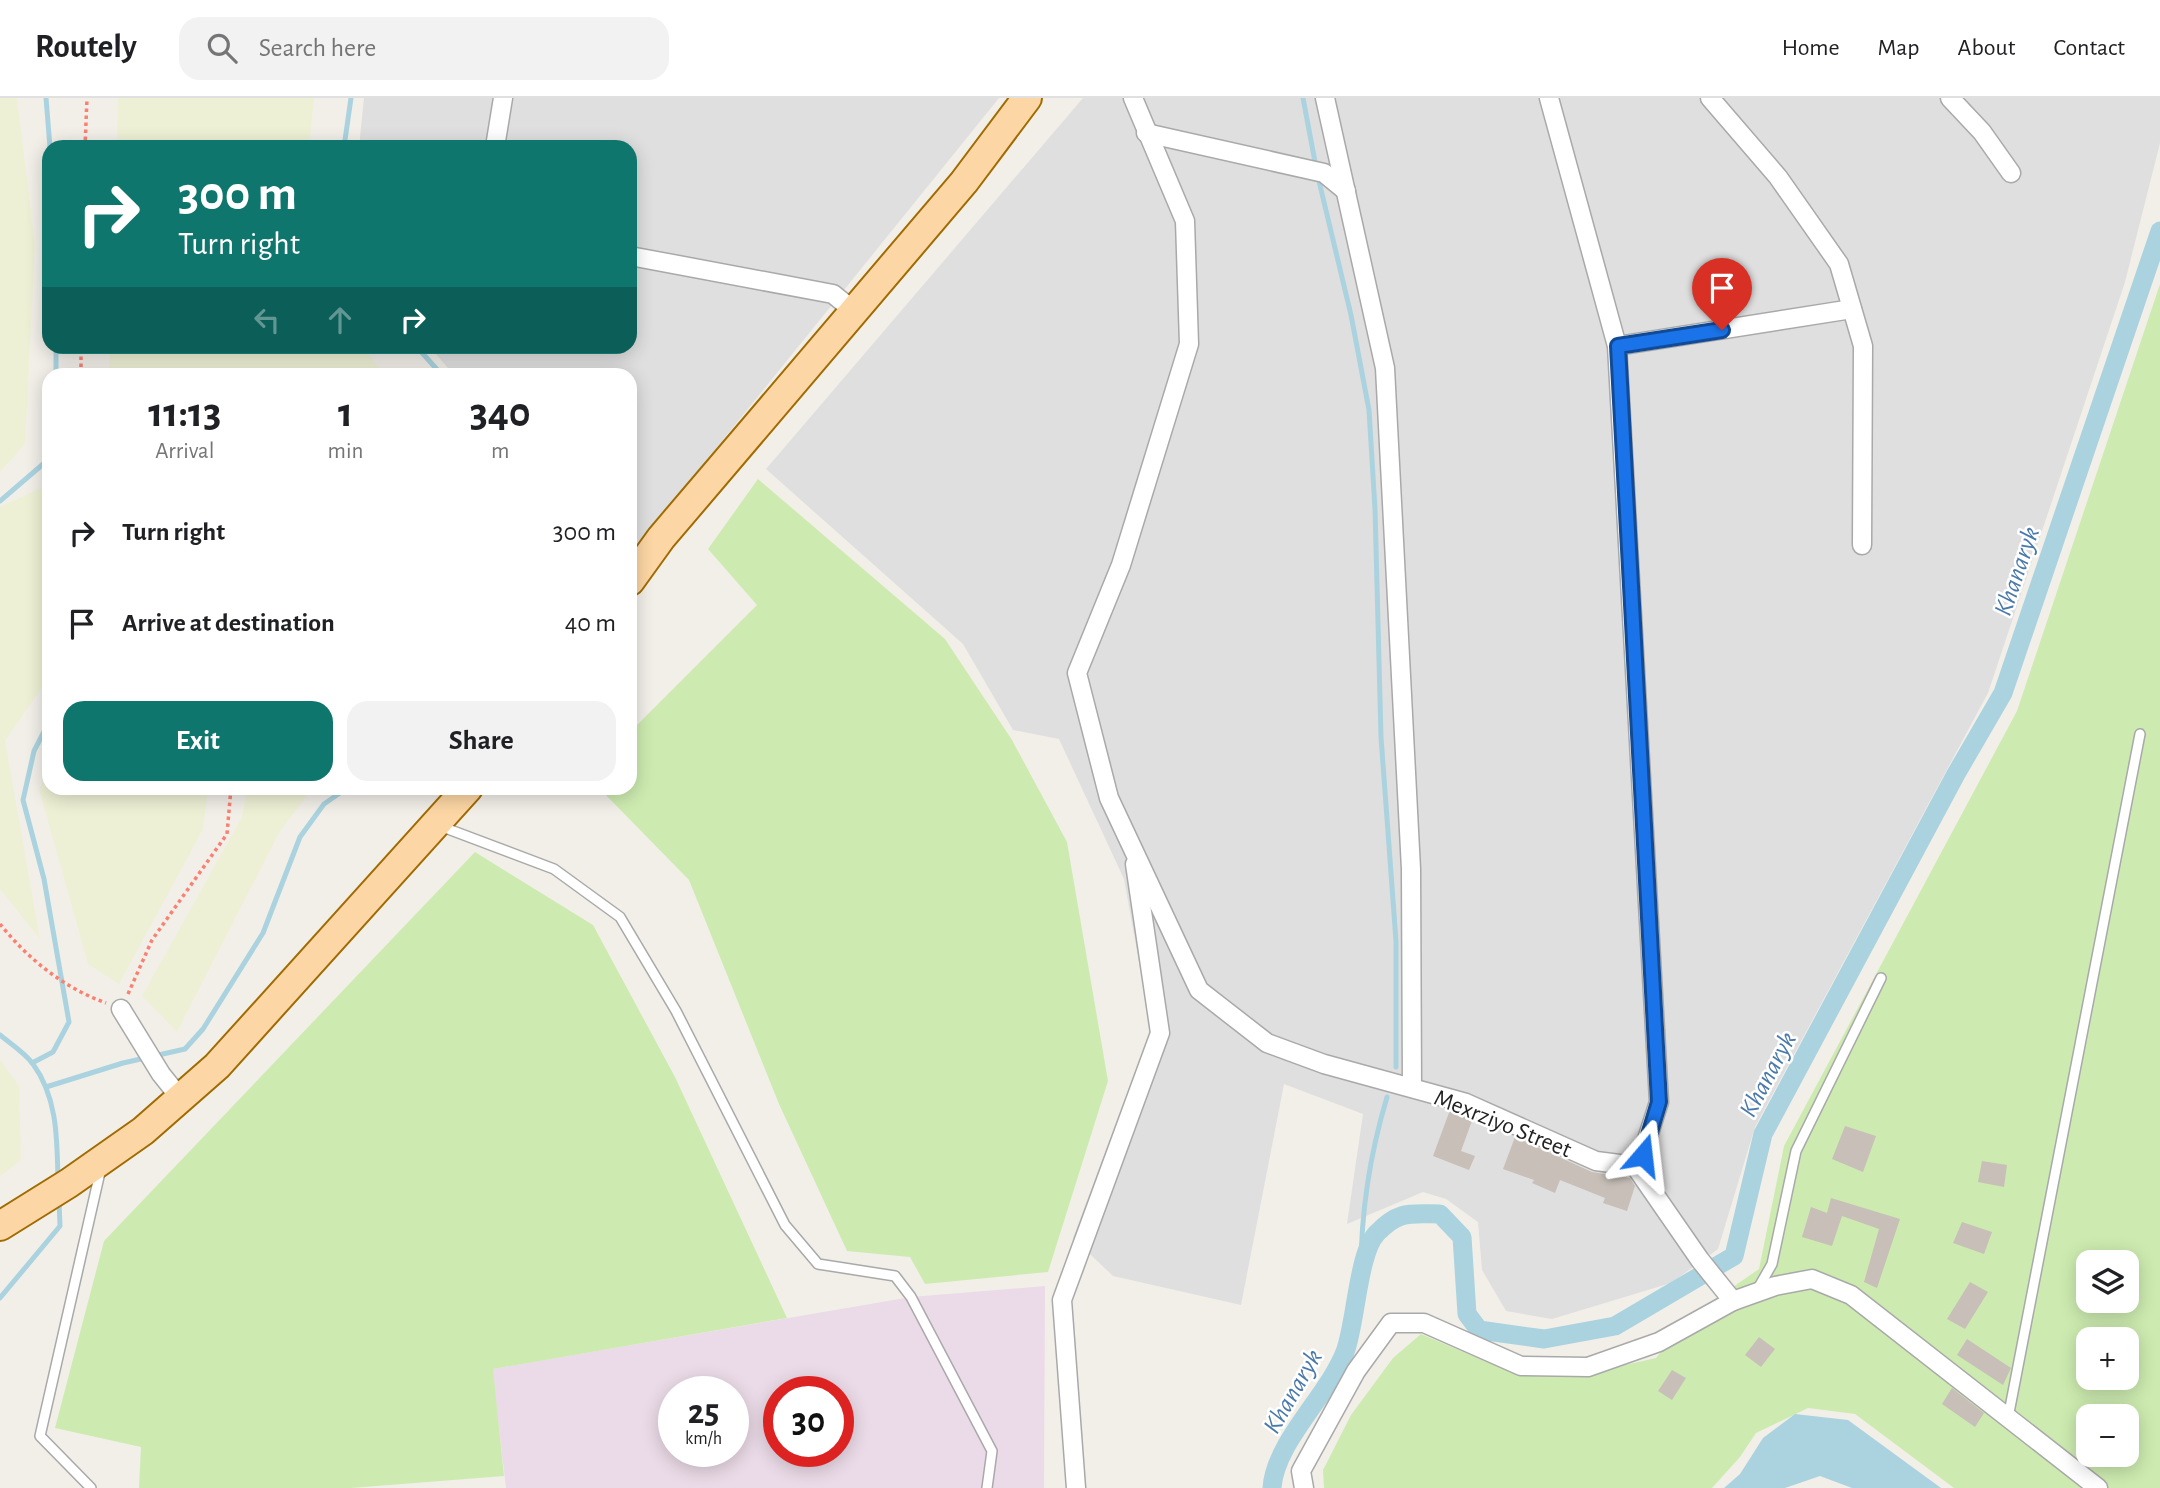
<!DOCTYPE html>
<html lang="en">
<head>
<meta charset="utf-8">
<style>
  body { margin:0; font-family:"Alegreya Sans",sans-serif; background:#f2f2f2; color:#202124; height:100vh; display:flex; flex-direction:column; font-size:26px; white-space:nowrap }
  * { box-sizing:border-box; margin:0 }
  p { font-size:23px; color:#757577 }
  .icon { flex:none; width:38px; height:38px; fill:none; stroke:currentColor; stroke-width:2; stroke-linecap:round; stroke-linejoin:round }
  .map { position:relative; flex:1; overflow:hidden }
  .drawer { position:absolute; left:42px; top:270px; width:595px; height:427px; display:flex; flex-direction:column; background:#fff; border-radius:21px; box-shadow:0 4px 18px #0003 }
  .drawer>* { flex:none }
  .top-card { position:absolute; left:42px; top:42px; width:595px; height:214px; border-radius:21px; box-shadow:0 4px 18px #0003; background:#0f766e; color:#fff; overflow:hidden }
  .fabs { position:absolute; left:2076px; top:1152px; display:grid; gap:14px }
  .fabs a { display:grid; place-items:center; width:63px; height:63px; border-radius:14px; background:#fff; box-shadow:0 4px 18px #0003; font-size:35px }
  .speed { position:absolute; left:658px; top:1278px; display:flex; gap:14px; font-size:35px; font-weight:700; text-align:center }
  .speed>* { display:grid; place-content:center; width:91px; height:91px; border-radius:50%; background:#fff; box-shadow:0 4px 18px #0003; line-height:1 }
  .speed small { font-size:18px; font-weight:400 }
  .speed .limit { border:10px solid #d22; background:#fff; color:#111 }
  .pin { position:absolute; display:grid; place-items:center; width:60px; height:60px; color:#fff; margin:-72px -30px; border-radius:50% 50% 50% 0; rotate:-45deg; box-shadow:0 0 7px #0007 }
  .pin .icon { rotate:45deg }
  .me { position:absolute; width:77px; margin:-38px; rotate:17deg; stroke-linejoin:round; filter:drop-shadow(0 0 5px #0008) }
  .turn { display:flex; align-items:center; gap:24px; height:147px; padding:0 21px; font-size:32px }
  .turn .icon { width:91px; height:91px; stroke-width:2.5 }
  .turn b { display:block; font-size:49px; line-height:60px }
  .lanes { display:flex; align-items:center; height:66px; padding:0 21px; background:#0003; justify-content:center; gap:35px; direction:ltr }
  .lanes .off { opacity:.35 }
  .eta { display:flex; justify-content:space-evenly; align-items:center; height:119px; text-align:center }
  .eta b { font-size:42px; font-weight:700; line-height:49px }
  .button { display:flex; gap:14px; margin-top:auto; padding:14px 21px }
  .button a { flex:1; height:80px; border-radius:21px; background:#0f766e; color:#fff; font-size:28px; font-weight:700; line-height:80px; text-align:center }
  .button a+a { background:#f2f2f2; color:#202124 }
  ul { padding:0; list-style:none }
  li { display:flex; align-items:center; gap:21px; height:91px; padding:0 21px }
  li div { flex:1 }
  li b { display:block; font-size:26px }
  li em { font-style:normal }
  header { display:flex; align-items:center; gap:42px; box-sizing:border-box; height:98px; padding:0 35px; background:#fff; border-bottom:2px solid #e0e0e0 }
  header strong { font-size:33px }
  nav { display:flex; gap:38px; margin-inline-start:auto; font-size:24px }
  .search { width:490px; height:63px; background:#f2f2f2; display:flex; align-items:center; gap:18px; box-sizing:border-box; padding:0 24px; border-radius:21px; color:#757577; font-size:26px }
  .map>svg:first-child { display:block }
</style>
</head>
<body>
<header>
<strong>Routely</strong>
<div class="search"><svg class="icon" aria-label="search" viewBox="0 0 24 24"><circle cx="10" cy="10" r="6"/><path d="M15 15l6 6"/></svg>Search here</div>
<nav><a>Home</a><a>Map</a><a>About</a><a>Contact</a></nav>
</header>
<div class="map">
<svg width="2160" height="1390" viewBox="0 0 2160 1390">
  <rect width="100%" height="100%" fill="#f2efe9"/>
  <g fill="#e0dfdf">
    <path d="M364,0H999L630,457V276H453L430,249L630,248V49H359Z"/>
    <path d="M1083,0H2160V45L2125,184L1988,595L1755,1029L1718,1151L1671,1185L1552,1221L1506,1213L1482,1172L1478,1124L1446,1101L1423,1094L1347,1126L1363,1016L1284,986L1241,1207L1113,1178L1073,1140L1151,931L1124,781L1059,641L1013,632L963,546L766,371Z"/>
  </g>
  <path fill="#ebdbe8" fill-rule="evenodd" d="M1045,1188L1044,1390H506L492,1271L911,1199ZM674,1293H733V1353H674ZM779,1293H838V1353H779Z"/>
  <g fill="#eef0d5">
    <path d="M0,0H17L35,148L25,346L0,374Z"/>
    <path d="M118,0H314L309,49H117Z"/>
    <path d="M110,248L364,249L383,276H109Z"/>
    <path d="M49,386V579L5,643L40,841L0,791V409Z"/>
    <path d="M49,675V690H208L203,731L119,886L88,866L39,691Z"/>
    <path d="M247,690H313L280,733L177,934L142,898L242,719Z"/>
    <path d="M0,962L19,988L21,1062L0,1078Z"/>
  </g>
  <g fill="#cdebb0" fill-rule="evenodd">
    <path d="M2160,186V1390H1954L1855,1316L1808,1310L1756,1335L1740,1359L1712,1390H1324L1323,1372L1351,1317L1393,1260L1421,1236L1515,1276L1581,1277L1656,1260L1688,1220L1759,1171L1784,1048L2017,613ZM2088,1164H2126V1202H2088ZM2088,1241H2126V1279H2088ZM2088,1318H2126V1356H2088Z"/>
    <path d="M758,381L945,541L1012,642L1067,744L1108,983L1048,1174L925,1186L910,1159L847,1153L779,1006L689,782L599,690H630V634L757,507L708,451Z"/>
    <path d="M475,754L593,827L675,979L787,1220L493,1271L504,1378L351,1390H139L141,1349L55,1330L104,1143Z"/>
  </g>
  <path fill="#aad3df" d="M1795,1316L1848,1322L1941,1390H1852L1820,1378L1785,1390H1724L1740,1376L1763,1340Z"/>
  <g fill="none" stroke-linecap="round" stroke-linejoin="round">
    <g stroke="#aad3df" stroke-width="5">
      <path d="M46,0L50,49"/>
      <path d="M1303,0L1316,69"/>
      <path d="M344,49L351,0"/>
      <path d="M1318,79L1351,217L1369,312L1375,411L1381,639L1396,843V969"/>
      <path d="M56,248V276"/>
      <path d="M416,248L441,276"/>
      <path d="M0,403L49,361"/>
      <path d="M0,937C11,946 25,955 33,966C58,1000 57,1043 58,1083"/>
      <path d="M32,965L53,954L69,924L44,781L23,702L34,653L49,624"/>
      <path d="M46,989L123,965L185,951L203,931L263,835L300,739L324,706L347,690"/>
      <path d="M1361,1172C1361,1112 1370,1056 1387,999"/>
      <path d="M0,1200L60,1128L59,1103"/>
    </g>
    <path stroke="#aad3df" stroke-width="19" d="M1272,1390C1275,1344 1328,1298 1345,1254C1356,1225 1358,1154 1377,1135C1399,1112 1410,1116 1440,1116L1462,1139L1467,1216L1479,1232L1544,1241L1615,1228L1734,1158L1763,1036L1956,676L2003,595L2160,133"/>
  </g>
  <g fill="#c7bfb8">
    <path d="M1450,1012L1473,1020L1461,1053L1475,1058L1469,1072L1433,1058Z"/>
    <path d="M1845,1028L1876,1038L1863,1074L1832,1061Z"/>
    <path d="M1515,1039L1592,1074L1630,1080L1635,1088L1627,1113L1603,1105L1605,1100L1560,1082L1555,1095L1532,1085L1534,1082L1503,1071Z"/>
    <path d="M1982,1063L2007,1067L2004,1089L1978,1084Z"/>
    <path d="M1831,1100L1900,1121L1877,1190L1864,1184L1879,1131L1842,1118L1832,1148L1802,1139L1811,1109L1827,1115Z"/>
    <path d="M1962,1124L1992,1134L1984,1156L1953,1145Z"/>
    <path d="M1970,1184L1988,1194L1965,1231L1947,1221Z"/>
    <path d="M1759,1239L1775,1251L1761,1269L1745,1257Z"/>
    <path d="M1967,1241L2011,1270L2003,1287L1957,1257Z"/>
    <path d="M1672,1272L1686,1280L1672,1302L1658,1293Z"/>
    <path d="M1952,1290L1984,1315L1975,1329L1942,1306Z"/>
  </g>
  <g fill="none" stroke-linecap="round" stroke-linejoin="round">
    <g stroke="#a9a9a9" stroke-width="12">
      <g id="lane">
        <path d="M440,728L554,771L620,819L676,913L785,1127L818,1166L895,1178L911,1199L992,1353L987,1390"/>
        <path d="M1756,1194L1772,1166L1796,1053L1881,880"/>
        <path d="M2008,1320L2140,636"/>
        <path d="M91,1390L40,1338L101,1070"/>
      </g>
    </g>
    <g stroke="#a9a9a9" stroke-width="21">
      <g id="street">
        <path d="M1133,0L1185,123L1189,246L1121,467L1077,575L1109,700L1199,892L1267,945L1324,966L1466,1005L1596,1063L1635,1068"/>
        <path d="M1325,0L1385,270L1411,771L1412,989"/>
        <path d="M1549,0L1617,248L1659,1004L1642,1057L1635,1068"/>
        <path d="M1710,0L1778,79L1839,166L1863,248L1862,447"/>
        <path d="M1950,0L1982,34L2011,75"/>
        <path d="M1146,35L1324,75L1346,93"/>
        <path d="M495,49L503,0"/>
        <path d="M630,158L833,196L854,213"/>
        <path d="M1617,248L1852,211"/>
        <path d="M121,911L161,976L181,1001"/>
        <path d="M1635,1068L1700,1162L1733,1203"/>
        <path d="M1076,1390L1062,1202L1160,935L1135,766"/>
        <path d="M1304,1390L1301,1373L1356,1273L1391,1225H1424L1521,1268L1588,1269L1659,1244L1733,1203L1775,1188L1812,1181L1851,1197L2098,1390"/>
      </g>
    </g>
    <g stroke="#a06b00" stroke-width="32">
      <g id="primary">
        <path d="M630,483L661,440L964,84L1027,0"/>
        <path d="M0,1128L69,1085L143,1033L217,968L468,690"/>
      </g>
    </g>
    <g stroke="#fa8072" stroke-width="3.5" stroke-dasharray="3.5 3.5" stroke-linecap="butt">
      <path d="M85,49L87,0"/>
      <path d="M81,276V248"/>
      <path d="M0,826C28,861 64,890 106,905"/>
      <path d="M128,896L152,842L227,736L231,690"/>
    </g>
    <use href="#lane" stroke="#fff" stroke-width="9"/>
    <use href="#street" stroke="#fff" stroke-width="18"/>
    <use href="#primary" stroke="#fcd6a4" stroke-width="28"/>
  </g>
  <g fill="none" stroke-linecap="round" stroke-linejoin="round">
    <g stroke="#114b97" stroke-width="18">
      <path id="route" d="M1643,1057L1659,1004L1618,248L1722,232"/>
    </g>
    <use href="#route" stroke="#1a73e8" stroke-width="12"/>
  </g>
  <g text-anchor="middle" stroke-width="5" stroke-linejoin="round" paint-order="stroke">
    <g font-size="24" fill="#222" stroke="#fff">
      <text transform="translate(1503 1025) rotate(22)" y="8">Mexrziyo Street</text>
    </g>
    <g font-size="26" font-style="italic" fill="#4a7aab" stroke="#fff">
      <text transform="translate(2016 473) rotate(-71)" y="9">Khanaryk</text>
      <text transform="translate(1767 976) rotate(-62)" y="9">Khanaryk</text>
      <text transform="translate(1292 1293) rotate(-60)" y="9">Khanaryk</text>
    </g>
  </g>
</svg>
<div class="fabs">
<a><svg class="icon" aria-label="layers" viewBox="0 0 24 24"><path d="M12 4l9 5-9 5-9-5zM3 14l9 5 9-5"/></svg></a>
<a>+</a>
<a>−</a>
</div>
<div class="speed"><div>25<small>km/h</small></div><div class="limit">30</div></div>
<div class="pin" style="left:1722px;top:232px;background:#d93025"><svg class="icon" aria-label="arrive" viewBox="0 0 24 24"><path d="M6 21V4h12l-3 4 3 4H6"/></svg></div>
<svg class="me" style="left:1643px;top:1057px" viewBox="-20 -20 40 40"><path d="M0-17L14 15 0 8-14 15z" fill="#1a73e8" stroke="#fff" stroke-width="4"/></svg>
<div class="top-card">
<div class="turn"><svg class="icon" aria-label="right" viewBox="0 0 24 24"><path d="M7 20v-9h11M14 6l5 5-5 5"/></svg><div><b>300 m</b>Turn right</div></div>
<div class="lanes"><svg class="icon off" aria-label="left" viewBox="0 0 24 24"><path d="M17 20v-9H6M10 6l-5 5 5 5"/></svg><svg class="icon off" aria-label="ahead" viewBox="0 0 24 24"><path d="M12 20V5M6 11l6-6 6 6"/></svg><svg class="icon" aria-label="right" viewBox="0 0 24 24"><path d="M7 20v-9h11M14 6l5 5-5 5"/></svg></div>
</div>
<section class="drawer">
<div class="eta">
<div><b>11:13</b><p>Arrival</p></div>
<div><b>1</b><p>min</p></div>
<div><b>340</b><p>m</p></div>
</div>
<ul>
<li><svg class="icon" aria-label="right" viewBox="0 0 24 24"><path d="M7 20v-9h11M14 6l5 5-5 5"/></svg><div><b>Turn right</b></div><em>300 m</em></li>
<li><svg class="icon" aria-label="arrive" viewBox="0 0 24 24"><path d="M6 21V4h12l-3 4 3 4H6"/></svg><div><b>Arrive at destination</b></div><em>40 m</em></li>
</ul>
<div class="button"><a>Exit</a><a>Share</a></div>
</section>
</div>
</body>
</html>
